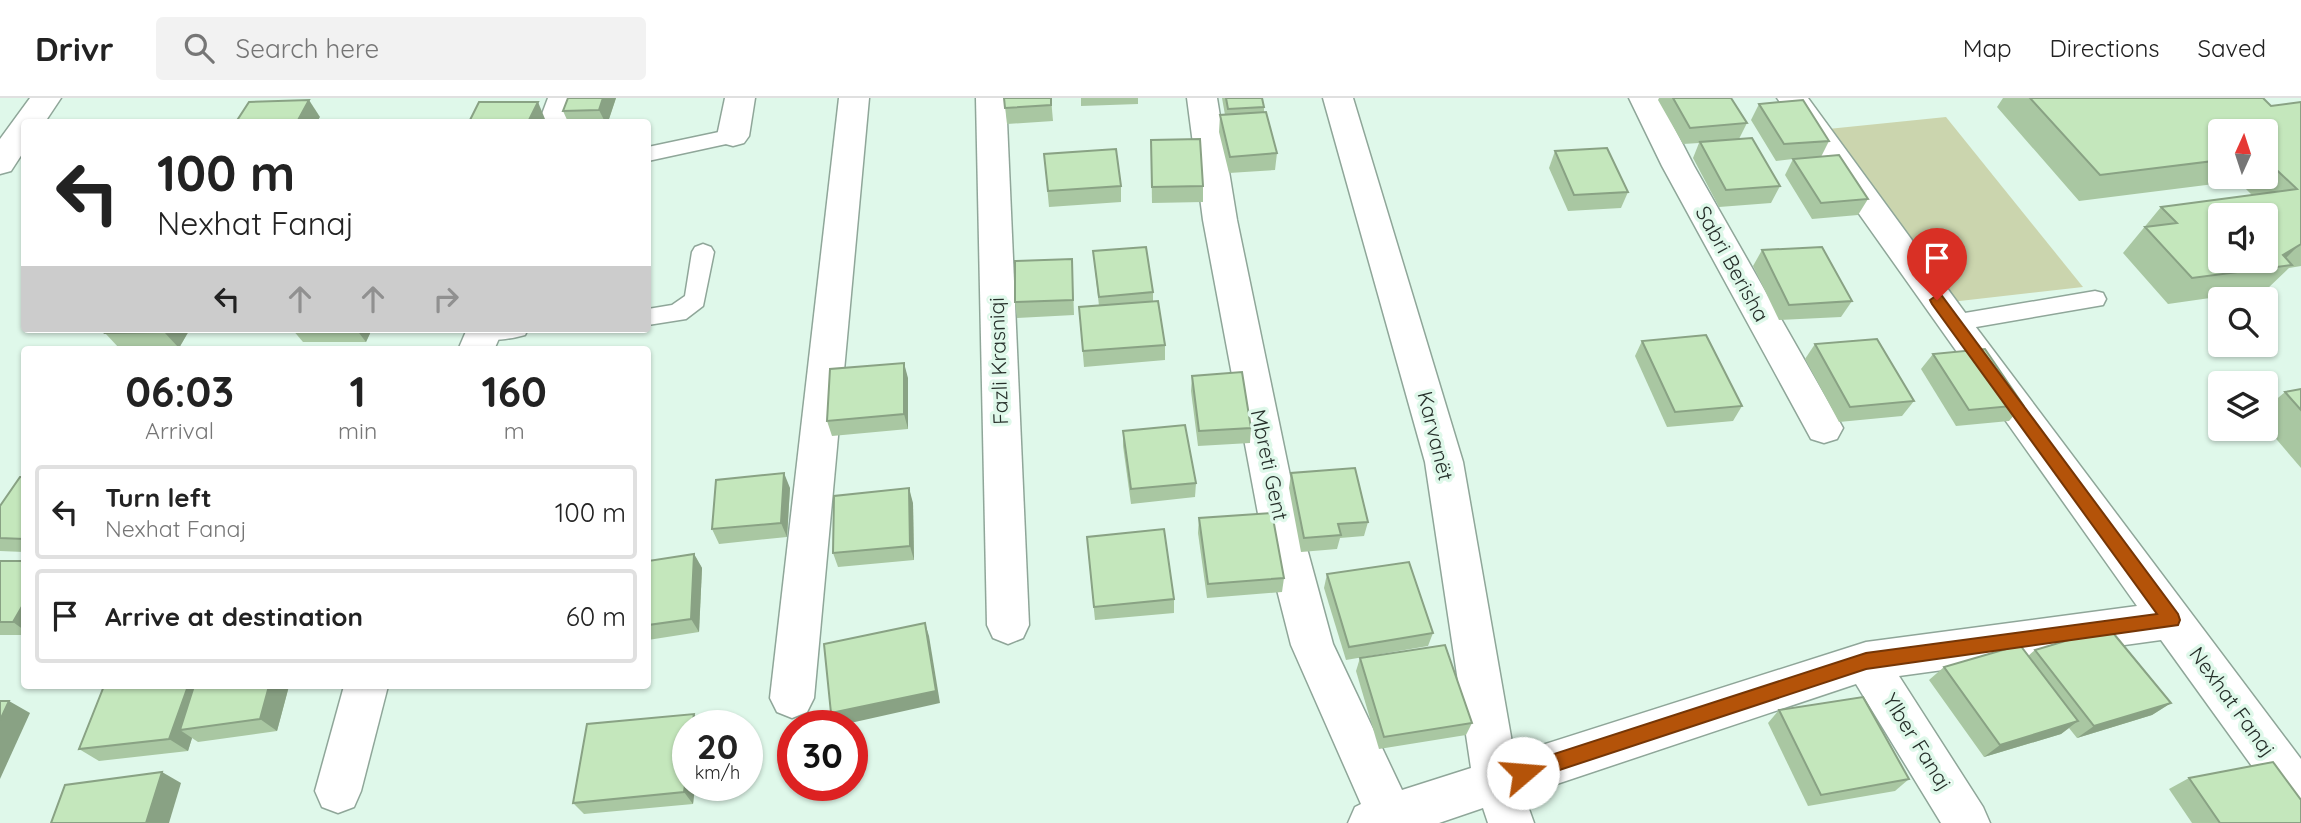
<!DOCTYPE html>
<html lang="en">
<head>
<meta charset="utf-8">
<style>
  body { margin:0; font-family:Quicksand,sans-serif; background:#f2f2f2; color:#222; height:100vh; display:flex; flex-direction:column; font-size:26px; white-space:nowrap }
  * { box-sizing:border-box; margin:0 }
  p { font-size:23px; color:#767676 }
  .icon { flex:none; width:38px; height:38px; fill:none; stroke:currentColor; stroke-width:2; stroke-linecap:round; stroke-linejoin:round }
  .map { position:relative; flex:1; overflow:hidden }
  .sheet { position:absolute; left:21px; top:248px; width:630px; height:343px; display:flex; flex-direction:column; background:#fff; border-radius:7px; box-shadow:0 2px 5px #0004 }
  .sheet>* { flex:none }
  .banner { position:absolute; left:21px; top:21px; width:630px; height:214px; border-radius:7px; box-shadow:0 2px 5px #0004; background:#fff; color:#222; overflow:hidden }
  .needle { width:46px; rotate:3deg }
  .tools { position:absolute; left:2208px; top:21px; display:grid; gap:14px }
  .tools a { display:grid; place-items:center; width:70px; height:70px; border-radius:7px; background:#fff; box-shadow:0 2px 5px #0004; font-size:35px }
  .speed { position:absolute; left:672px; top:612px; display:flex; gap:14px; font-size:35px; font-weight:700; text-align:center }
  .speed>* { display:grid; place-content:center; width:91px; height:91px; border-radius:50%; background:#fff; box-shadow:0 2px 5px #0004; line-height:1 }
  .speed small { font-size:18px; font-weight:400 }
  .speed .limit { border:10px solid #d22; background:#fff; color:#111 }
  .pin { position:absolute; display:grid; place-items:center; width:60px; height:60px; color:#fff; margin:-72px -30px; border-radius:50% 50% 50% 0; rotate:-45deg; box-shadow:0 0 7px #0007 }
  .pin .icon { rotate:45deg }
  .me { position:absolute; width:77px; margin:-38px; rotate:72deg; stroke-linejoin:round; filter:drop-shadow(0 0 5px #0008) }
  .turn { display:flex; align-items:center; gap:24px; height:147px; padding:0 21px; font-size:32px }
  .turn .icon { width:91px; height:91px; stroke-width:2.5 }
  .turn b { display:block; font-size:49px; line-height:60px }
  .lanes { display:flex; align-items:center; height:66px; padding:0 21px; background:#0003; justify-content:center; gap:35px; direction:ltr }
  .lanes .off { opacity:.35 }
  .eta { display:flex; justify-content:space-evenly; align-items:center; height:119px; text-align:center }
  .eta b { font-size:42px; font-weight:700; line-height:49px }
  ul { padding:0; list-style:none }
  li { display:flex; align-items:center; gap:21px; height:94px; margin:0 14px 10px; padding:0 7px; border:4px solid #e0e0e0; border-radius:7px }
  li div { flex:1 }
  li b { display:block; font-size:26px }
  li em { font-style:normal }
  header { display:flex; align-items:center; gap:42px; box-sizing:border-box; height:98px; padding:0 35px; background:#fff; border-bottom:2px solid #e0e0e0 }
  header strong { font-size:33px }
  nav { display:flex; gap:38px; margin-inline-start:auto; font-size:24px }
  .search { width:490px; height:63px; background:#f2f2f2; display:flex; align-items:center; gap:18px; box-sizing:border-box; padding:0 24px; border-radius:7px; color:#767676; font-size:26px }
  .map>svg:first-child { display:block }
</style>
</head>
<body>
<header>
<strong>Drivr</strong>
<div class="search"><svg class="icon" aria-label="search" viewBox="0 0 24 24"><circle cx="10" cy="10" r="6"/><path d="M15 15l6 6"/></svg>Search here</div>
<nav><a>Map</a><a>Directions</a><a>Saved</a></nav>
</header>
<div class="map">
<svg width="2301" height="725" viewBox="0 0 2301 725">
  <rect width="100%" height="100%" fill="#dff8ea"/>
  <path fill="#cbd5ae" d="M1946,19L2083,189L1951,204L1828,31Z"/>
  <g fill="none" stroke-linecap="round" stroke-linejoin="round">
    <g stroke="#8fa699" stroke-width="3">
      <g id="service">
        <path d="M733,31L740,33L743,38L740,43L648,63V49Z"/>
        <path d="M703,146L711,149L714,154L703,208L686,221L648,227V211L672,207L685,198L692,154L695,149Z"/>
        <path d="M2095,193L2103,195L2106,201L2103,207L1953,233L1945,231L1942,225L1945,219L1953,217Z"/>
        <path d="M474,231H528L525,237C511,241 490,244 476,240L473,234Z"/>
      </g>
    </g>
    <g stroke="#8fa699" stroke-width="3">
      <g id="minor">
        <path d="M30,0H61L45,24H24V53L11,73L0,76V41Z"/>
        <path d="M548,0H578L569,24H539Z"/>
        <path d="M725,0H755L749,38L744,45L733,48L722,45L717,38Z"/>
        <path d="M839,0H869L814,600L807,614L792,620L777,614L770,600Z"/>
        <path d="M976,0H1006L1029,527L1023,540L1008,546L993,540L987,527Z"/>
        <path d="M1187,0H1217L1237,122L1299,421L1333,546L1402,692L1471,670L1425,364L1323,0H1353L1463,364L1514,656L1866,544L2137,508L1777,0H1808L1966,216L2301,661V720L2285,714L2161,542L1899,578L1983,709L1990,725H1941L1856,586L1524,697L1534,725H1488L1483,710L1439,725H1348L1355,709L1361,706L1291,547L1259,421L1203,122Z"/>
        <path d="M1629,0H1659L1694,68L1837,319L1843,330L1837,341L1824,345L1811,341L1662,68Z"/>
        <path d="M467,231H503L494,252H458Z"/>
        <path d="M344,588H388L361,693L354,709L338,715L322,709L315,693Z"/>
      </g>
    </g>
    <use href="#service" fill="#fff" fill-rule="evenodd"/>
    <use href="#minor" fill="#fff" fill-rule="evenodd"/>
  </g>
  <g fill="#a9c7a2" fill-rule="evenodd">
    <path d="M568,0H616L608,24H568L563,13Z"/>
    <path d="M1004,0H1051L1053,23L1007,26Z"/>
    <path d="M1081,0H1138V6L1081,8Z"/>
    <path d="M1222,0H1262L1264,9V14L1277,55L1275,72L1229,75L1219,34L1220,17H1225Z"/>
    <path d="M1659,0H1731L1747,25L1739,41L1780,88L1771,105L1719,109L1693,60L1699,45L1683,46L1658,2Z"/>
    <path d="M2003,0H2263L2271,8L2301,4V168L2289,170L2266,192L2168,206L2123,155L2161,109L2252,97L2238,83L2079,103L1997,9ZM2221,33H2266V79H2221Z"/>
    <path d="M1759,6L1829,43L1821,59L1868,101L1858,117L1812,121L1785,77L1793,61L1776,63L1751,22Z"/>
    <path d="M1151,42L1203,88V104L1152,105Z"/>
    <path d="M1555,53L1628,94L1621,110L1568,113L1549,70Z"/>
    <path d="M1044,56L1121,88V104L1049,109Z"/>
    <path d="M1762,152L1852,203L1841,219L1779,222L1753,168Z"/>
    <path d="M1093,153L1153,194V203L1165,247V262L1084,269L1079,209L1099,208Z"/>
    <path d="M1072,161L1074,217L1017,220L1015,204Z"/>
    <path d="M107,231H190L179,250L120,251L105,235Z"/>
    <path d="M292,231H372L366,244H303Z"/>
    <path d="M1642,243L1742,308L1733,323L1667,329L1635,258Z"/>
    <path d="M1815,246L1914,303L1902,318L1839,324L1805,261Z"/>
    <path d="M1933,256L2023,307L2009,323L1956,328L1921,271Z"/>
    <path d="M1192,278L1251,330L1250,345L1198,348L1191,293Z"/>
    <path d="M908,280V331L832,338L827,323Z"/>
    <path d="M2301,291V370L2266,329V310L2285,294Z"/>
    <path d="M1123,333L1196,385L1195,399L1131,406L1123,348Z"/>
    <path d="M1291,375L1368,424L1364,438L1340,440L1337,451L1301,454L1289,390Z"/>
    <path d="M24,379V454L0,453V408Z"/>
    <path d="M790,390L787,439L719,446L712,431Z"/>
    <path d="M913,405L914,462L838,469L833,455Z"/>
    <path d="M1199,420L1284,480L1282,494L1207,500L1198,435Z"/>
    <path d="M1088,453L1174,501V515L1095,522Z"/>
    <path d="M694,456L702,470L699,534L648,542V463Z"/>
    <rect x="0" y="463" width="24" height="74"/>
    <path d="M1327,476L1433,535L1428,548L1346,562L1324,490Z"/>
    <path d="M2035,552L2171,605L2152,617L2077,640L2069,630L2061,636L1984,659L1929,582L1944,569L2028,558Z"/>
    <path d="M1360,560L1472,625L1466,637L1379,651L1356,573Z"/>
    <path d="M104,588H289L277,633L198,644L192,640L188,653L99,663L79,651Z"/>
    <path d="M1779,612L1909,681L1895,693L1808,708L1768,625Z"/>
    <path d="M702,628L693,706L584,716L573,705Z"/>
    <path d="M2189,680L2301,725H2192L2169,691Z"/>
  </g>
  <g fill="#89a284">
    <path d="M603,0H616L608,24H605L599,12Z"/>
    <path d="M309,2L320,19L317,24H297Z"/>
    <path d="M538,4L545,21L544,24H528Z"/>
    <path d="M2300,146L2277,169L2283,157Z"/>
    <path d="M166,231H190L179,250L164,234Z"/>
    <path d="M356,231H372L366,244Z"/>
    <path d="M904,265L908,280V331L904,316Z"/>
    <path d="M784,375L790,390L787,439L781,425Z"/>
    <path d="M909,390L913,405L914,462L910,448Z"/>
    <path d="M694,456L702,470L699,534L691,521Z"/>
    <path d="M24,505V532L13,524Z"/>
    <path d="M925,525L929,538L940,605L837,628L831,615Z"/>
    <path d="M188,588H210L180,632L192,640L188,653L169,641Z"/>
    <path d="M269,588H289L277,633L260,621Z"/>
    <path d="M9,603L30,615L0,681V622Z"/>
    <path d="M2171,605L2152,617L2077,640L2094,628Z"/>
    <path d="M694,616L702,628H692Z"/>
    <path d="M2078,623L2061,636L1984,659L2000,647Z"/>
    <path d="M688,667V688H695L693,706L684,694Z"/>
    <path d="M162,674L181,685L169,725H146Z"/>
  </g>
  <g fill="#c4e7bc" stroke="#89a284" stroke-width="2" fill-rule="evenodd">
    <path d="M568,0H603L599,12L563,13Z"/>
    <path d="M1004,0H1051V7L1005,10Z"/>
    <path d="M1226,0H1262L1264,9L1228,11Z"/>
    <path d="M1673,0H1731L1747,25L1690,30Z"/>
    <path d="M2030,0H2263L2271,8L2301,4V146L2283,157L2292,167L2192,180L2145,129L2177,125L2161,109L2297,91L2266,62V33H2221V62L2100,77ZM2221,117H2266V163H2221Z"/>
    <path d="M309,2L297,24H236L249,4Z"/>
    <path d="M1803,2L1829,43L1784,46L1759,6Z"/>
    <path d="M479,4H538L528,24H469Z"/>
    <path d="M1266,14L1277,55L1230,59L1220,17Z"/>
    <path d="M1752,40L1780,88L1726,92L1700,44Z"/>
    <path d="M1200,41L1203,88L1152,89L1151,42Z"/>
    <path d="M1607,50L1628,94L1574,97L1555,53Z"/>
    <path d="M1116,51L1121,88L1048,93L1044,56Z"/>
    <path d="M1839,57L1868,101L1821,105L1793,61Z"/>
    <path d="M1146,149L1153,194L1099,199L1093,153Z"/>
    <path d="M1822,149L1852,203L1789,207L1762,152Z"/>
    <path d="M1072,161L1073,202L1015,204V163Z"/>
    <path d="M1158,203L1165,247L1083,253L1079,209Z"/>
    <path d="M107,231H166L164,234L105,235Z"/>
    <path d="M1706,237L1742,308L1675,314L1642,243Z"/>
    <path d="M1877,241L1914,303L1850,309L1815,246Z"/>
    <path d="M1985,251L2023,307L1969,312L1933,256Z"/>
    <path d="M904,265V316L827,323L830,271Z"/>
    <path d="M1242,274L1251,330L1199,333L1192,278Z"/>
    <path d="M2301,291V312L2285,294Z"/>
    <path d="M1185,327L1196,385L1131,391L1123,333Z"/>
    <path d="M1355,370L1368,424L1338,426L1341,437L1304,440L1291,375Z"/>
    <path d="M784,375L781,425L712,431L716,382Z"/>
    <path d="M20,379H24V441L0,440V408Z"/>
    <path d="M909,390L910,448L833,455L834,398Z"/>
    <path d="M1272,415L1284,480L1208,486L1199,420Z"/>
    <path d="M1164,431L1174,501L1094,509L1087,439Z"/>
    <path d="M694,456L691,521L648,527V463Z"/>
    <path d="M0,463H24V505L13,524H0Z"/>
    <path d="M1409,464L1433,535L1349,549L1327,476Z"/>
    <path d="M925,525L936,593L831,615L824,546Z"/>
    <path d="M2109,530L2171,605L2094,628L2035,552Z"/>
    <path d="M1445,547L1472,625L1384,639L1360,560Z"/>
    <path d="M2020,547L2078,623L2000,647L1944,569Z"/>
    <path d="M104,588H188L169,641L79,651Z"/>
    <path d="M194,588H269L260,621L180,632Z"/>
    <path d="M1863,599L1909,681L1821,697L1779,612Z"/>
    <path d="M0,603H9L0,622Z"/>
    <path d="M694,616L692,628H688V667L684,694L573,705L587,626Z"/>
    <path d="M2273,664L2301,702V725H2220L2189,680Z"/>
    <path d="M162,674L146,725H51L65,687Z"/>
  </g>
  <path fill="#b45309" stroke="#753606" stroke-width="2" d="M1937,197L1942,198L2178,516L2180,522L2178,527L1866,571L1523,684L1516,681L1513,675L1516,668L1523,666L1866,555L2157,516L1932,206L1930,202Z"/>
  <g text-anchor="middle" stroke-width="7" stroke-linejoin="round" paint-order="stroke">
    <g font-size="21" fill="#262f2a" stroke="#dff8ea">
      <text transform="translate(1732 166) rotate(61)" y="7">Sabri Berisha</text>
      <text transform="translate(999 263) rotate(-92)" y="7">Fazli Krasniqi</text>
      <text transform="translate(1435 338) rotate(76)" y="7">Karvanët</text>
      <text transform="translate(1269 367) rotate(78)" y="7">Mbreti Gent</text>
      <text transform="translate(2232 604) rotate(54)" y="7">Nexhat Fanaj</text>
      <text transform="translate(1917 644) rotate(58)" y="7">Ylber Fanaj</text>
    </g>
  </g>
</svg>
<div class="tools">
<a><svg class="needle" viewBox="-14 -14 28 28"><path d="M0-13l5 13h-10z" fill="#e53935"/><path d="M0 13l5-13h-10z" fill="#767676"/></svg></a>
<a><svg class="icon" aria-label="sound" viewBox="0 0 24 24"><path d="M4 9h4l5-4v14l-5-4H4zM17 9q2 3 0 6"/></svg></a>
<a><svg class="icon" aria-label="search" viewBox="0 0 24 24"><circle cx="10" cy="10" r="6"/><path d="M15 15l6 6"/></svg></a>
<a><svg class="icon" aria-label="layers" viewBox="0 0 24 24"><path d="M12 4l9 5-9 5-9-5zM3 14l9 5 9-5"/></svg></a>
</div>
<div class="speed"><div>20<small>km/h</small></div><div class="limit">30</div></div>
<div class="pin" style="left:1937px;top:202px;background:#d93025"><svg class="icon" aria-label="arrive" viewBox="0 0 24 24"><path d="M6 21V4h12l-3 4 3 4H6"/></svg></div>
<svg class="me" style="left:1523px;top:675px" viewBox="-20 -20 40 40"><circle r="19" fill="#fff"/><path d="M0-13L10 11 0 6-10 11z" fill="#b45309"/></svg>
<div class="banner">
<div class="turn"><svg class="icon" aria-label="left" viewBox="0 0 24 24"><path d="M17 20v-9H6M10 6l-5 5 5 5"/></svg><div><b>100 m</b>Nexhat Fanaj</div></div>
<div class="lanes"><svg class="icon" aria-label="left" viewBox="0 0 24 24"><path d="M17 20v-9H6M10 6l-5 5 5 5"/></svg><svg class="icon off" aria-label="ahead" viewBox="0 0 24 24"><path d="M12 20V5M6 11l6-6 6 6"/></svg><svg class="icon off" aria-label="ahead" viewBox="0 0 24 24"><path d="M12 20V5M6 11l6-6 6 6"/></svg><svg class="icon off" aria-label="right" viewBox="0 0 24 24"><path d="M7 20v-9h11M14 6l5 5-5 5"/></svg></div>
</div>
<section class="sheet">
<div class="eta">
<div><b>06:03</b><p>Arrival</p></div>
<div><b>1</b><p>min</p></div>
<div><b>160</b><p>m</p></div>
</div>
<ul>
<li><svg class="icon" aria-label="left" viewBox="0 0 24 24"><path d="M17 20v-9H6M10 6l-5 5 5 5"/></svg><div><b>Turn left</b><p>Nexhat Fanaj</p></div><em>100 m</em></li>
<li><svg class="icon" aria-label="arrive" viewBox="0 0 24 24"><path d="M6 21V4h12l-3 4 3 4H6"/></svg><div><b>Arrive at destination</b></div><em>60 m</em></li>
</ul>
</section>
</div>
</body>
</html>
